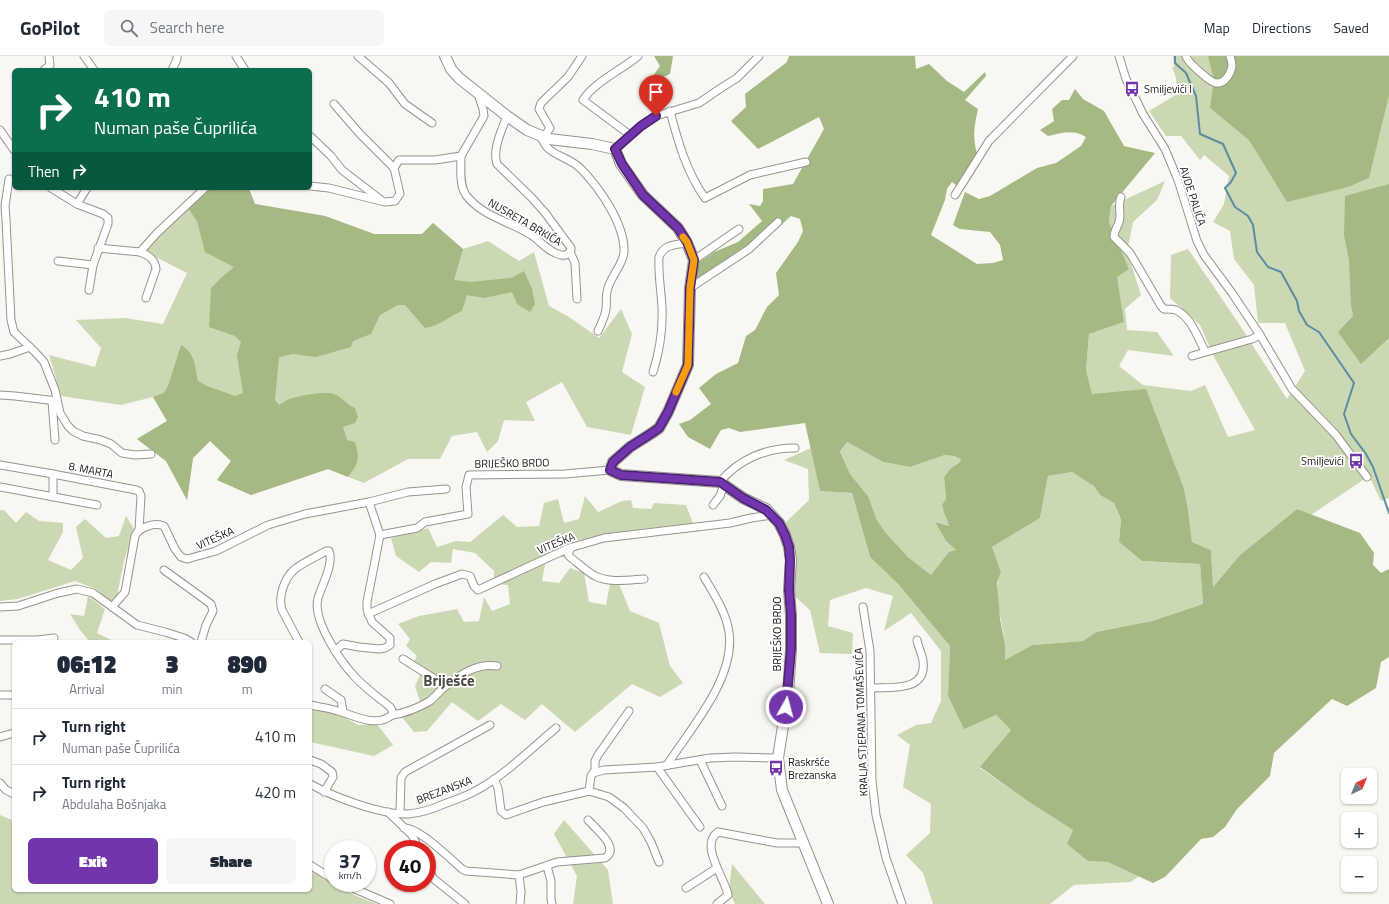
<!DOCTYPE html>
<html lang="en">
<head>
<meta charset="utf-8">
<style>
  body { margin:0; font-family:"Titillium Web",sans-serif; background:#f6f6f7; color:#1f2937; height:100vh; display:flex; flex-direction:column; font-size:15px; white-space:nowrap }
  * { box-sizing:border-box; margin:0 }
  p { font-size:13px; color:#747a83 }
  .icon { flex:none; width:22px; height:22px; fill:none; stroke:currentColor; stroke-width:2; stroke-linecap:round; stroke-linejoin:round }
  .map { position:relative; flex:1; overflow:hidden }
  .drawer { position:absolute; left:12px; top:584px; width:300px; height:252px; display:flex; flex-direction:column; background:#fff; border-radius:6px; box-shadow:0 1px 3px #0004 }
  .drawer>* { flex:none }
  .guide { position:absolute; left:12px; top:12px; width:300px; height:122px; border-radius:6px; box-shadow:0 1px 3px #0004; background:#0b6e4f; color:#fff; overflow:hidden }
  .needle { width:26px; rotate:43deg }
  .fabs { position:absolute; left:1341px; top:712px; display:grid; gap:8px }
  .fabs a { display:grid; place-items:center; width:36px; height:36px; border-radius:6px; background:#fff; box-shadow:0 1px 3px #0004; font-size:20px }
  .speed { position:absolute; left:324px; top:784px; display:flex; gap:8px; font-size:20px; font-weight:700; text-align:center }
  .speed>* { display:grid; place-content:center; width:52px; height:52px; border-radius:50%; background:#fff; box-shadow:0 1px 3px #0004; line-height:1 }
  .speed small { font-size:10px; font-weight:400 }
  .speed .limit { border:6px solid #d22; background:#fff; color:#111 }
  .pin { position:absolute; display:grid; place-items:center; width:34px; height:34px; color:#fff; margin:-41px -17px; border-radius:50% 50% 50% 0; rotate:-45deg; box-shadow:0 0 4px #0007 }
  .pin .icon { rotate:45deg }
  .me { position:absolute; width:44px; margin:-22px; rotate:7deg; stroke-linejoin:round; filter:drop-shadow(0 0 3px #0008) }
  .turn { display:flex; align-items:center; gap:14px; height:84px; padding:0 16px; font-size:18px }
  .turn .icon { width:52px; height:52px; stroke-width:2.5 }
  .turn b { display:block; font-size:28px; line-height:34px }
  .then { display:flex; align-items:center; height:38px; padding:0 16px; background:#0003; gap:8px; font-size:15px }
  .eta { display:flex; justify-content:space-evenly; align-items:center; height:68px; text-align:center }
  .eta b { font-size:24px; font-weight:800; line-height:28px }
  .cta { display:flex; gap:8px; margin-top:auto; padding:8px 16px }
  .cta a { flex:1; height:46px; border-radius:6px; background:#7235ab; color:#fff; font-size:16px; font-weight:800; line-height:46px; text-align:center }
  .cta a+a { background:#f6f6f7; color:#1f2937 }
  ul { padding:0; list-style:none }
  li { display:flex; align-items:center; gap:12px; height:56px; padding:0 16px; border-top:1px solid #e0e1e3 }
  li div { flex:1 }
  li b { display:block; font-size:15px }
  li em { font-style:normal }
  header { display:flex; align-items:center; gap:24px; box-sizing:border-box; height:56px; padding:0 20px; background:#fff; border-bottom:1px solid #e0e1e3 }
  header strong { font-size:19px }
  nav { display:flex; gap:22px; margin-inline-start:auto; font-size:14px }
  .search { width:280px; height:36px; background:#f6f6f7; display:flex; align-items:center; gap:10px; box-sizing:border-box; padding:0 14px; border-radius:6px; color:#747a83; font-size:15px }
  .map>svg:first-child { display:block }
</style>
</head>
<body>
<header>
<strong>GoPilot</strong>
<div class="search"><svg class="icon" aria-label="search" viewBox="0 0 24 24"><circle cx="10" cy="10" r="6"/><path d="M15 15l6 6"/></svg>Search here</div>
<nav><a>Map</a><a>Directions</a><a>Saved</a></nav>
</header>
<div class="map">
<svg width="1389" height="848" viewBox="0 0 1389 848">
  <rect width="100%" height="100%" fill="#f9f7f1"/>
  <g fill="#cad8b4">
    <path d="M1173,0H1389V256L1351,250L1353,260L1387,283L1389,282V443L1388,442L1381,445L1369,420L1311,459L1297,453L1240,499L1213,531L1211,494L1192,486L1188,453L1184,433L1092,339L1086,314L1089,278L1124,266L1116,221L1129,213L1109,166L1111,150L1165,125L1157,144L1133,166L1127,196L1141,239L1125,253L1127,274L1157,276L1174,300L1128,294L1119,310L1143,329L1191,335L1205,329L1228,381L1255,374L1214,301L1200,269L1170,242L1171,199L1188,193L1237,265L1287,343L1305,315L1285,267H1258L1254,229L1234,203L1230,175L1213,166L1224,148L1229,120L1204,99L1200,104L1181,80H1166L1149,55L1177,38L1176,22L1172,11H1174Z"/>
    <path d="M206,133H249L255,148L325,160L374,178H422L433,167L463,193L488,185L519,205L534,196L549,250L569,261L599,282L621,253L632,278L622,316L645,331L631,379L587,371L562,326L526,346L535,365L504,364L498,385L487,396L477,376L452,380L440,403H408L364,427L328,413L251,439L217,424L231,405L210,385L193,402L187,444L166,405L137,383L167,365L153,341L121,349L61,340L49,299L95,311L101,292L76,264L125,262L163,268L187,217L146,196L168,169Z"/>
    <path d="M847,386L883,406L910,411L945,399L954,400L961,403L959,407L951,412L944,421L946,443L945,459L949,470L935,466L946,485L956,494L949,497L931,519L908,501L885,476L877,464L868,440L850,418L840,394Z"/>
    <path d="M811,392L820,435L852,437L870,501L898,528L950,590L948,640L964,672L996,659L1011,674L980,712L1029,746L1073,774L1088,805L1108,806L1139,820L1131,826L1074,829L1050,848H933L923,817L906,799L930,777L931,748L903,731L910,689L897,679L916,669L931,667L941,645V595L911,557L884,575L893,540L866,532L830,544L828,570L853,577L852,598L820,597L810,554L789,535L784,468L809,444L808,413L784,404Z"/>
    <path d="M1072,416L1095,430L1100,439L1114,447L1121,463L1119,486L1142,505L1200,508L1203,548L1152,565L1096,576L1083,585L1032,589L1005,604C1005,599 1005,594 1005,588C1003,564 991,540 1001,516L992,491L1040,462L1048,420Z"/>
    <path d="M585,440L598,456L622,445L631,444L633,452L651,453L654,447L686,449L696,475L679,469L642,473L573,485L566,502L552,499L546,504L542,525L559,527L570,512L584,517L589,546L606,549L610,528H619L630,555L659,567L670,610L683,627L660,641L632,628L575,676L542,648L525,664L501,648L478,665L452,646L427,675L414,676L401,660L421,648L415,630L421,617L413,607L417,600L406,590L410,583L398,568L419,560L457,553L464,566L479,565L484,541L492,555L510,548L508,529L494,528V515L475,497L453,493L451,507L431,506L419,516L396,500L391,482L428,472L437,491L456,485L470,486L503,459L517,471L539,470L544,447L558,443L564,467L579,463Z"/>
    <path d="M0,454H4L16,467L26,456L39,465L63,467V476L48,504L71,514L83,502L76,471L85,463L106,482L119,480L126,460L134,473L124,505L117,540L112,547L98,534L75,525L18,543L0,545Z"/>
    <path d="M88,540L105,553L97,577L115,586H90L80,574L70,558L84,560Z"/>
    <path d="M310,653L337,657L358,669L377,668L393,689L374,700L310,686Z"/>
    <path d="M0,759L14,765V834H310V814L354,839L377,848H0Z"/>
    <path d="M564,764L608,814L613,848H573L577,820L554,778Z"/>
    <path d="M732,808L765,848H735L729,834Z"/>
  </g>
  <g fill="#a5ba82" fill-rule="evenodd">
    <path d="M654,0H673L670,18L659,23L650,24L660,10Z"/>
    <path d="M789,0H915L916,13L929,8L947,25L964,36L985,16L986,20L965,44L978,53C974,72 972,81 978,101L956,129L952,126L947,133L945,144L931,179L977,208L993,207L1003,204L1000,189L990,176L960,173L953,169L965,136L979,143L990,140L1037,112L1056,107L1081,90L1086,81C1073,73 1062,77 1048,80L1040,74L1054,65L1052,53L1062,44H1069L1075,33L1083,43L1104,55L1124,90L1155,97L1111,150L1109,166L1129,213L1117,221L1124,266L1089,278L1086,314L1092,338L1146,333L1184,433L1188,453L1192,486L1211,494L1213,531L1240,499L1297,453L1360,477L1374,497L1373,509L1381,517L1389,513V601L1381,606L1376,632L1347,650L1332,643L1274,697L1270,720L1237,753L1225,771L1213,781L1201,783L1165,821L1153,827L1108,806L1088,805L1067,788L1073,774L1029,746L980,711L1011,674L996,659L964,673L948,640L950,590L898,528L870,501L852,437L820,435L805,367L740,376L729,372L721,374L710,393L688,381L679,368L690,364L711,348L699,332L716,318L738,307L746,280L755,274L767,251L779,239L776,217L798,186L803,175L800,163L791,160L748,199L693,231L695,209L714,196L738,186L762,165L749,148L760,150L763,145V133L793,128L824,73L819,61L758,93L731,65L746,51L745,38L787,6ZM847,386L883,406L910,411L945,399L954,400L961,403L959,407L951,412L944,421L946,443L942,449L945,459L949,470L935,466L946,485L956,494L949,496L931,519L908,501L885,476L877,464L868,440L850,418L840,395ZM1072,416L1094,430L1100,439L1114,447L1121,463L1119,486L1142,505L1200,508L1203,548L1152,565L1096,576L1083,585L1032,589L1005,604V588L1000,563L997,527L1001,516L992,491L1040,462L1048,420Z"/>
    <path d="M1208,0H1389V39L1369,122L1348,131L1287,146L1249,84L1210,52L1214,24Z"/>
    <path d="M1389,128V282L1361,308L1338,276L1353,260L1351,250L1349,204L1344,179L1345,140Z"/>
    <path d="M206,133H249L255,148L325,160L374,178H422L433,167L463,193L454,224L470,226L511,222L524,215L532,233L535,248L530,256L517,248L512,236L484,242L467,239L462,255C448,261 441,269 425,272L405,249H398L380,259L371,278L353,285L351,291L316,301L293,298L279,301L275,344L279,349C283,347 286,344 290,343C297,340 327,335 334,338C342,341 347,349 355,352L358,361L355,367L343,371L347,384L355,386C360,402 359,407 348,421L328,413L251,439L217,424L231,405L210,385L193,402L187,444L166,405L137,383L167,365L153,341L164,337L168,330L181,289C195,297 195,310 198,325L207,330L235,340L243,337L237,299L241,286L235,280L209,271L211,232L221,222L234,211L205,196L197,165L187,151Z"/>
  </g>
  <g fill="none" stroke-linecap="round" stroke-linejoin="round">
    <path stroke="#5c8c9f" stroke-width="2" d="M1175,0V7L1186,17L1196,40L1200,78L1223,88L1236,117L1231,126L1225,132L1235,151L1248,160L1253,169L1257,196L1268,211L1281,216L1297,245L1299,255L1307,269L1319,276L1354,327L1344,358L1351,378L1366,398L1373,411L1389,457"/>
    <g stroke="#96948f" stroke-width="9">
      <g id="street">
        <path d="M84,0L94,14"/>
        <path d="M236,0L245,14"/>
        <path d="M358,0L389,27L405,48L432,67"/>
        <path d="M582,0L568,21L541,47L539,53L550,72L546,78L540,80C543,84 545,90 549,93C558,101 571,103 580,112C599,131 625,168 624,196C623,209 611,220 608,232C605,240 607,245 606,253C605,261 601,268 598,275"/>
        <path d="M1119,0L1126,23L1143,58L1165,93L1178,124L1197,185L1204,199L1232,237L1260,279L1292,333L1336,379L1367,421"/>
        <path d="M1186,0C1187,6 1210,26 1216,27C1225,28 1231,17 1232,10C1232,6 1231,3 1230,0"/>
        <path d="M44,14L50,9L49,0"/>
        <path d="M172,14L177,3V0"/>
        <path d="M334,48L360,78L394,112"/>
        <path d="M670,55C678,86 687,117 705,142L750,119L806,106"/>
        <path d="M0,74L14,94"/>
        <path d="M630,79L583,44C593,27 623,13 638,0"/>
        <path d="M310,80L331,100L342,114L381,144"/>
        <path d="M615,93L641,70L656,60L699,47L721,32L737,22L759,0"/>
        <path d="M461,100C461,111 459,130 466,139C482,161 513,166 534,181C543,188 549,196 561,199C566,200 569,198 571,194V192L546,158L532,142L497,108C492,93 502,74 507,60"/>
        <path d="M9,123L5,150L6,164L11,264L14,276L35,296L44,306L55,334L60,357L68,370L73,375L83,380L101,384L111,388L122,397L135,399L151,398"/>
        <path d="M310,130L329,132L385,146L395,145L400,138L394,112L399,104H435L461,100L484,60L483,53L478,38"/>
        <path d="M51,132L77,148L103,158L108,162V168L93,209L89,234"/>
        <path d="M955,139L989,85L1073,0"/>
        <path d="M1121,141C1117,150 1122,157 1119,166C1117,172 1114,175 1114,181L1130,197L1161,250L1164,253C1168,253 1173,253 1176,254C1191,261 1198,282 1205,295"/>
        <path d="M77,148L87,132"/>
        <path d="M98,192L140,196L157,177L205,132"/>
        <path d="M140,196C149,200 155,203 156,213L146,242"/>
        <path d="M570,196L575,207L577,243"/>
        <path d="M694,204L739,173"/>
        <path d="M58,205L93,209"/>
        <path d="M690,232L749,193L778,166"/>
        <path d="M0,300L10,298L30,291"/>
        <path d="M1192,300L1252,283L1260,279"/>
        <path d="M653,316C660,294 663,274 662,251C661,234 658,217 659,201C664,188 675,189 687,187"/>
        <path d="M0,339L15,340L57,345"/>
        <path d="M52,345L55,384"/>
        <path d="M0,409L53,418L136,434L139,435L141,440L139,474"/>
        <path d="M720,426C739,403 766,392 795,392"/>
        <path d="M0,431L97,449"/>
        <path d="M53,441V418"/>
        <path d="M713,449L720,440L724,428"/>
        <path d="M380,479L417,472L425,466L468,458L466,431L469,419L565,418L610,414"/>
        <path d="M571,492L568,498L570,501C578,507 586,515 595,520C609,527 628,524 644,523"/>
        <path d="M164,514L211,548L213,555L206,569L201,586"/>
        <path d="M0,551L18,550L58,537L77,533L93,537L137,569L165,576L184,582L191,586"/>
        <path d="M112,551L125,536L135,480C139,471 155,466 164,470L175,493L181,501L187,503L216,495L268,469L305,458L369,446L408,436L446,433"/>
        <path d="M863,551L870,595L872,725L876,759L886,802L902,848"/>
        <path d="M368,558L435,528L462,518L470,520L474,530L478,534L569,492L604,482L730,467L751,462L772,459"/>
        <path d="M0,584H37L54,582"/>
        <path d="M299,586L282,554C278,541 284,522 295,513C304,506 316,501 326,495H329C334,508 322,529 318,542C312,564 340,605 355,621C365,632 378,641 390,651C393,655 394,659 389,661C374,671 353,659 338,655C329,652 319,651 310,649"/>
        <path d="M335,595L343,588L359,591L379,593L385,592L390,589V582L372,566L367,553V546L380,479L369,446"/>
        <path d="M403,603L446,630"/>
        <path d="M871,632C892,631 927,636 923,605C922,597 918,591 917,584"/>
        <path d="M325,633L341,644L343,656"/>
        <path d="M0,639H14"/>
        <path d="M392,659C406,657 418,652 430,645C436,640 440,634 446,630C461,618 477,607 497,610"/>
        <path d="M0,681L14,677"/>
        <path d="M310,704L321,708L332,716L333,721L324,736"/>
        <path d="M700,704L722,750"/>
        <path d="M667,709C690,673 736,622 729,576C726,556 714,538 704,521"/>
        <path d="M657,711L700,771"/>
        <path d="M595,716V705L598,699L629,655"/>
        <path d="M494,723L498,732L501,755L506,759L543,746L589,735L609,741L624,752L643,772L651,786L659,806"/>
        <path d="M0,727L6,734L14,738"/>
        <path d="M310,728C334,741 381,759 408,758C420,757 433,753 444,748C455,744 467,740 477,734C505,719 532,692 556,672"/>
        <path d="M589,735L591,720L593,717L604,714L657,711L710,702L735,701L778,702"/>
        <path d="M388,756L412,779L419,793"/>
        <path d="M400,757L401,722L405,716L490,669"/>
        <path d="M404,772C418,771 451,803 462,813L466,815L519,819L521,836L520,848"/>
        <path d="M310,809L333,823"/>
        <path d="M547,810L551,825V843L552,848"/>
        <path d="M427,811L434,823L465,848"/>
        <path d="M519,819L557,806L605,802C621,792 595,772 588,764"/>
        <path d="M341,827L390,848"/>
        <path d="M686,832L717,812"/>
        <path d="M717,848L728,839C725,822 699,789 718,776L777,787H802"/>
      </g>
    </g>
    <g stroke="#96948f" stroke-width="12">
      <path id="secondary" d="M445,0L451,13L459,22L507,60L527,74L549,83L592,88L615,93L621,108L643,139L678,172L687,187L694,204L690,232L688,309L668,356L659,372L652,377L630,391L613,406L610,414L621,419L720,426L743,442L766,453L779,467L785,479L789,491L791,504L789,534L791,559V593L788,638L778,702L782,734L828,848"/>
    </g>
    <use href="#street" stroke="#fff" stroke-width="7"/>
    <use href="#secondary" stroke="#fff" stroke-width="10"/>
  </g>
  <g fill="none" stroke-linecap="round" stroke-linejoin="round">
    <g stroke="#4a226f" stroke-width="10">
      <path id="route" d="M656,60L641,70L615,93L622,108L643,139L678,172L687,186L694,204L690,232L688,309L668,356L659,372L652,377L630,391L613,406L610,414L621,419L720,426L743,442L766,454L779,467L785,479L789,491L790,504L789,534L791,559V593L786,651"/>
    </g>
    <use href="#route" stroke="#7235ab" stroke-width="7"/>
    <path stroke="#f59e0b" stroke-width="7" d="M676,336L688,309L690,232L694,204L687,186L683,181"/>
  </g>
  <defs>
    <g id="bus-bare" transform="scale(1.2)"><path d="M-5-6H5V4H4V6H2V4H-2V6H-4V4H-5ZM-3.5-4V0h7V-4ZM-3.5 1.2v1.5H-2V1.2ZM2 1.2v1.5H3.5V1.2Z" fill="#7235ab" stroke="#fff" stroke-width="2.5" paint-order="stroke"/></g>
  </defs>
  <g fill-rule="evenodd">
    <use href="#bus-bare" x="1132" y="33"/>
    <use href="#bus-bare" x="1356" y="405"/>
    <use href="#bus-bare" x="776" y="712"/>
  </g>
  <g text-anchor="middle" stroke-width="3.5" stroke-linejoin="round" paint-order="stroke">
    <g font-size="11" fill="#151412" stroke="#fff" text-anchor="start">
      <text x="1144" y="37">Smiljevići I</text>
      <text x="1344" y="409" text-anchor="end">Smiljevići</text>
      <text x="788" y="710">Raskršće<tspan x="788" dy="13">Brezanska</tspan></text>
    </g>
    <g font-size="11" fill="#151412" stroke="#fff">
      <text transform="translate(1193 140) rotate(72)" y="4">AVDE PALIĆA</text>
      <text transform="translate(525 166) rotate(30)" y="4">NUSRETA BRKIĆA</text>
      <text transform="translate(512 407) rotate(-1)" y="4">BRIJEŠKO BRDO</text>
      <text transform="translate(91 414) rotate(11)" y="4">8. MARTA</text>
      <text transform="translate(215 482) rotate(-24)" y="4">VITEŠKA</text>
      <text transform="translate(556 487) rotate(-22)" y="4">VITEŠKA</text>
      <text transform="translate(777 578) rotate(-90)" y="4">BRIJEŠKO BRDO</text>
      <text transform="translate(861 666) rotate(-92)" y="4">KRALJA STJEPANA TOMAŠEVIĆA</text>
      <text transform="translate(444 734) rotate(-21)" y="4">BREZANSKA</text>
    </g>
    <g font-size="15" font-weight="bold" fill="#4d4b46" stroke="#fff">
      <text x="449" y="630">Briješće</text>
    </g>
  </g>
</svg>
<div class="fabs">
<a><svg class="needle" viewBox="-14 -14 28 28"><path d="M0-13l5 13h-10z" fill="#e53935"/><path d="M0 13l5-13h-10z" fill="#747a83"/></svg></a>
<a>+</a>
<a>−</a>
</div>
<div class="speed"><div>37<small>km/h</small></div><div class="limit">40</div></div>
<div class="pin" style="left:656px;top:60px;background:#d93025"><svg class="icon" aria-label="arrive" viewBox="0 0 24 24"><path d="M6 21V4h12l-3 4 3 4H6"/></svg></div>
<svg class="me" style="left:786px;top:651px" viewBox="-20 -20 40 40"><circle r="17" fill="#7235ab" stroke="#fff" stroke-width="3"/><path d="M0-11L8 9 0 5-8 9z" fill="#fff"/></svg>
<div class="guide">
<div class="turn"><svg class="icon" aria-label="right" viewBox="0 0 24 24"><path d="M7 20v-9h11M14 6l5 5-5 5"/></svg><div><b>410 m</b>Numan paše Čuprilića</div></div>
<div class="then">Then<svg class="icon" aria-label="right" viewBox="0 0 24 24"><path d="M7 20v-9h11M14 6l5 5-5 5"/></svg></div>
</div>
<section class="drawer">
<div class="eta">
<div><b>06:12</b><p>Arrival</p></div>
<div><b>3</b><p>min</p></div>
<div><b>890</b><p>m</p></div>
</div>
<ul>
<li><svg class="icon" aria-label="right" viewBox="0 0 24 24"><path d="M7 20v-9h11M14 6l5 5-5 5"/></svg><div><b>Turn right</b><p>Numan paše Čuprilića</p></div><em>410 m</em></li>
<li><svg class="icon" aria-label="right" viewBox="0 0 24 24"><path d="M7 20v-9h11M14 6l5 5-5 5"/></svg><div><b>Turn right</b><p>Abdulaha Bošnjaka</p></div><em>420 m</em></li>
</ul>
<div class="cta"><a>Exit</a><a>Share</a></div>
</section>
</div>
</body>
</html>
